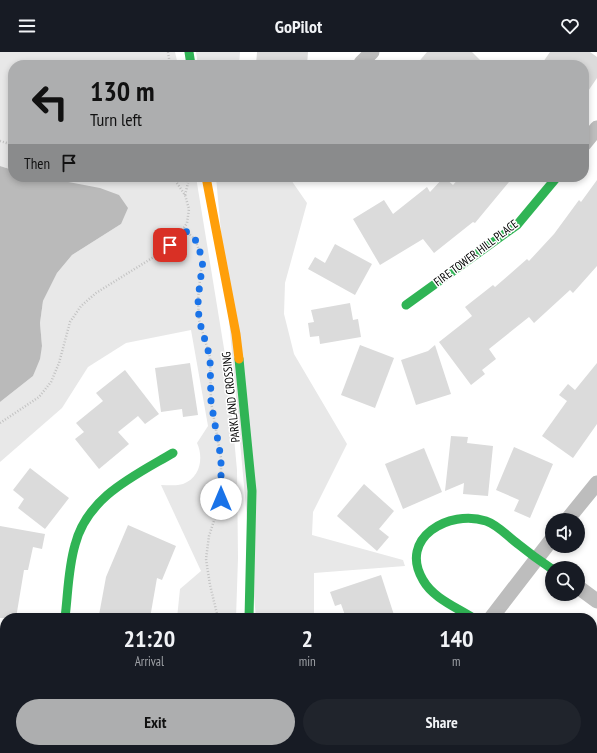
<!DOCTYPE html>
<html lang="en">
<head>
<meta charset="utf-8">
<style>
  body { margin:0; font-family:"PT Sans Narrow",sans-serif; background:#20242c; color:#f1f3f6; height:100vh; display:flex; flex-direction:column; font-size:15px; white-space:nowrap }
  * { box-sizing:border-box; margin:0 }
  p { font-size:13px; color:#9ea1a6 }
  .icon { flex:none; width:22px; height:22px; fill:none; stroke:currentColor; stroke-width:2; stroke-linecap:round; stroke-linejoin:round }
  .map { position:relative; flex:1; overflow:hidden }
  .panel { position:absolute; left:0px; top:561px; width:597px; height:140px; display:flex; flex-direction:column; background:#171b24; border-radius:16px 16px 0 0; box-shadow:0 2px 6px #0003 }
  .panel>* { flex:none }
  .hud { position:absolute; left:8px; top:8px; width:581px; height:122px; border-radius:16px; box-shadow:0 2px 6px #0003; background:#adaeaf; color:#111; overflow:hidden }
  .tools { position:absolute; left:545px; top:461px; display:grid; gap:8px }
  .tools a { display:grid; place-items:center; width:40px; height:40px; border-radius:50%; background:#171b24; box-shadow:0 2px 6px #0003; font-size:20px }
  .pin { position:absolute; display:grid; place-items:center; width:34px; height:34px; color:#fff; margin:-17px; border-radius:8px; box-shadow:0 2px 6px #0006 }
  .me { position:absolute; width:44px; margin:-22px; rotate:0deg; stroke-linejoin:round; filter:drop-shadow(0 0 3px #0008) }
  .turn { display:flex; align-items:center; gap:14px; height:84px; padding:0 16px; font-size:18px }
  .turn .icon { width:52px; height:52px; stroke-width:2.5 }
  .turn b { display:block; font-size:28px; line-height:34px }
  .then { display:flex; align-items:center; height:38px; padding:0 16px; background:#0003; gap:8px; font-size:15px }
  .eta { display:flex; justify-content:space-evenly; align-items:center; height:68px; text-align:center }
  .eta b { font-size:24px; font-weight:700; line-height:28px }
  .action { display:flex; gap:8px; margin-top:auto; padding:8px 16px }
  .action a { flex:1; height:46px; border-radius:24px; background:#adaeaf; color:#111; font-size:16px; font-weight:700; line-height:46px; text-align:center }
  .action a+a { background:#20242c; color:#f1f3f6 }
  header { display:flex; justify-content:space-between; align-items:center; height:52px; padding:0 16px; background:#171b24; font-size:18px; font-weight:700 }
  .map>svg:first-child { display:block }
</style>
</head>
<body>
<header><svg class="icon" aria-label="menu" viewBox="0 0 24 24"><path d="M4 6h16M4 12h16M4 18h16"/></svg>GoPilot<svg class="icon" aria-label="heart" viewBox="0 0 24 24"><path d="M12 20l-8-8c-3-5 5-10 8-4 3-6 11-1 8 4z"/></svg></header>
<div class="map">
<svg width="597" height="701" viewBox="0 0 597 701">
  <rect width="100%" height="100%" fill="#fff"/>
  <g fill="#e8e8e8">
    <path d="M0,0H175L178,13H13V118L0,114Z"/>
    <path d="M196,0H240L239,13H198Z"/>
    <path d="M42,125H196L228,321L237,418L238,506L236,566H177L180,537L201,519L161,433C168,433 177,434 183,432C200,426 204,406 197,391L208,374L191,278L126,291L88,315L62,356L0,410V350L33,324L42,294L40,271L43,249L57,221L72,203L121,172L56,129Z"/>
    <path d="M216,125H289L307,151L285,231L284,262L294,302L347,392L313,460L312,483L403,508L405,514L314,521V566H256Z"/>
    <path d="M191,696H221L220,701H190Z"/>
    <path d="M241,696H363L389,701H240Z"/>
  </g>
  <path fill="#bababa" d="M0,114L13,118V125H42L100,136L119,143L128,156L121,172L72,203L57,221L43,249L40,271L42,294L40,307L33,324L0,350Z"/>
  <g fill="#dbdbdb">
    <path d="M257,0H308L307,13H256Z"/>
    <path d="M427,0H472L485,13H416Z"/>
    <path d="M550,0H590L597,5V26L584,45V13H541Z"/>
    <path d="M444,125L453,133L460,125H513L475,171L473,170L434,201L423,187L380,213L353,167L384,148L393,162L427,135L430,140Z"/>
    <path d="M597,128V214L573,241L570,238L534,271L529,265L489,297L496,307L482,318L485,322L471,333L439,290L472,264L465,255L493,233L495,235L527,207L529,209L554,182L579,148L581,150Z"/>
    <path d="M335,192L372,212L355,243L308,217L315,205L325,211Z"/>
    <path d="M350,251L353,268L358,267L361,285L320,292L319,284L310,285L308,271L314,270L311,258Z"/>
    <path d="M360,293L394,306L375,356L341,343Z"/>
    <path d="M435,293L451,342L416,353L401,308L428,299Z"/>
    <path d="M190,311L198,363L183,365L182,357L161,360L155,316Z"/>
    <path d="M597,311V372L573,406L542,384L567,349L559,343L568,332L575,338Z"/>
    <path d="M125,318L159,362L145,372L138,364L118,380L129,392L99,417L75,387L84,380L76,371L103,349L96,341Z"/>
    <path d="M451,384L468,385L467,391L493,394L488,444L463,442L464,431L445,439Z"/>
    <path d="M514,395L553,412L530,466L514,459L519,448L496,438Z"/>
    <path d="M424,396L442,440L403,457L385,412Z"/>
    <path d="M30,416L69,446L45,477L18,456L24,447L13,438Z"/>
    <path d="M364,432L394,459L379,477L389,485L377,499L337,464Z"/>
    <path d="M128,473L176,494L162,528L157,526L150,566H119L99,563L106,525Z"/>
    <path d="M0,474L45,482L42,497L33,495L28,518H24L16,566H0Z"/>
    <path d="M381,523L395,566H346L341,552L335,554L330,540Z"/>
  </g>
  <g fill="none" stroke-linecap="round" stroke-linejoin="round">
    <g stroke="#c2c2c2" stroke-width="2.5" stroke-dasharray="1 2" stroke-linecap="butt">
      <path d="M168,0L170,13"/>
      <path d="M0,89L13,93"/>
      <path d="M185,143L188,131"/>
      <path d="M183,177L195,187L201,204"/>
      <path d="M202,209L198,247L199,268L210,305L211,350L221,406V447L209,484L206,507L210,533L218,566"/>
      <path d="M0,371L39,345L51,330L59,311L70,270L81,254L96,241L165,198L178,185L187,171L189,157L185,143L173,125"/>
      <path d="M212,701V696"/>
    </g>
    <g stroke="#bdbdbd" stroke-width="15">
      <path d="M361,11L372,0"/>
      <path d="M584,92L597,76"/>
      <path d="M567,468L597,431"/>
      <path d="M578,535L597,549"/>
      <path d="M491,566L552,487"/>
      <path d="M425,696L433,701"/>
    </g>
    <g stroke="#30b455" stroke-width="9">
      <path d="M189,0L191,13"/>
      <path d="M406,253L517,173L557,125"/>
      <path d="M239,307L252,439L249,566"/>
      <path d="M65,566C68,542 68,517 75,493C87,445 134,424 173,401"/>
      <path d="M473,566C456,555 433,546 423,528C398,486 449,457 486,469C498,473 507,484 518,492C529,501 540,509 552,517"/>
      <path d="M232,701L233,696"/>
    </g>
    <path stroke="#ff9f0a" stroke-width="9" d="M206,125L236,282L239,307"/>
  </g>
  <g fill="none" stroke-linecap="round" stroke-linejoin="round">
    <path stroke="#1a73e8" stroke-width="7" stroke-dasharray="0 12.6" d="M170,193L178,185L183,177L195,187L203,208L198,247L199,268L210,305L211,350L221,406V447"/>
  </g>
  <g text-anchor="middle" stroke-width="3" stroke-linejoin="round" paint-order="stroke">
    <g font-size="12" fill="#000" stroke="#fff">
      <text transform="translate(476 201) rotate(-37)" y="4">FIRE TOWER HILL PLACE</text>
      <text transform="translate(231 345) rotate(-96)" y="4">PARKLAND CROSSING</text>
    </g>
  </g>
</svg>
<div class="tools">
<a><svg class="icon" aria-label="sound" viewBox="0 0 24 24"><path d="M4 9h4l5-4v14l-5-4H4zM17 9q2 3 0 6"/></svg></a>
<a><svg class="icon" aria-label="search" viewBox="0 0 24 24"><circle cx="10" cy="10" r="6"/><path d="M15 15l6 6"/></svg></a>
</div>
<div class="pin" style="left:170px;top:193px;background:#d93025"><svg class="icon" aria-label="arrive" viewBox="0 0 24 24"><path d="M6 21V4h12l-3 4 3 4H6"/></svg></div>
<svg class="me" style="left:221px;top:447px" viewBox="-20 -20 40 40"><circle r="19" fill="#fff"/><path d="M0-13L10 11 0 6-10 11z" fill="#1a73e8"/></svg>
<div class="hud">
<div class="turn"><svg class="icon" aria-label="left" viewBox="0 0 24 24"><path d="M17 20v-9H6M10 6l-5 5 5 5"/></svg><div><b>130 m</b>Turn left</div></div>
<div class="then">Then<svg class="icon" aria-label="arrive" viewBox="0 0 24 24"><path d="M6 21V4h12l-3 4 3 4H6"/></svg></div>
</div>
<section class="panel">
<div class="eta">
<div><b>21:20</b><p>Arrival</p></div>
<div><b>2</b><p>min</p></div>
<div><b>140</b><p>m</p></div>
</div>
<div class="action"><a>Exit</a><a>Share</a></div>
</section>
</div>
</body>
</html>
